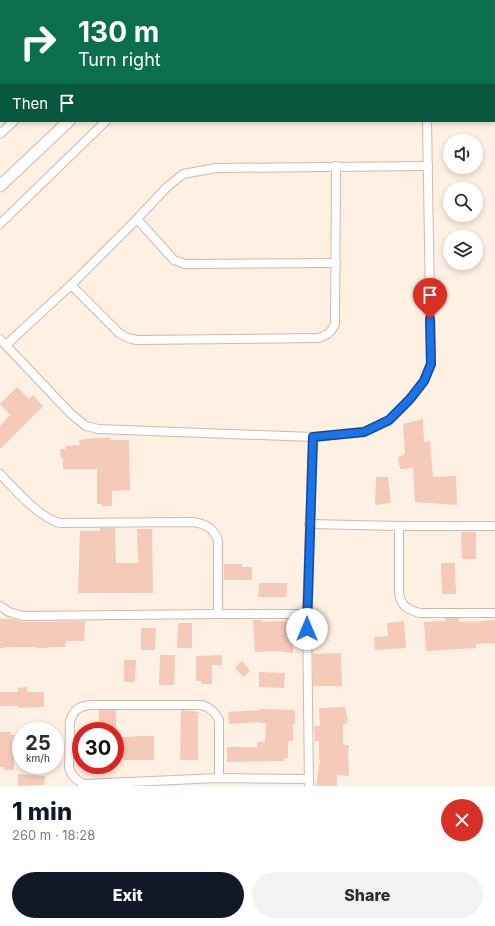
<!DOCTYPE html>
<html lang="en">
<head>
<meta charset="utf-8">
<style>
  body { margin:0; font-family:Inter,sans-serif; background:#f2f2f3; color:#2b2b33; height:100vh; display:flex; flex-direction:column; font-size:15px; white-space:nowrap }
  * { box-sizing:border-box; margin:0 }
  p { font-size:13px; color:#7c7c81 }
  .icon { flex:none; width:22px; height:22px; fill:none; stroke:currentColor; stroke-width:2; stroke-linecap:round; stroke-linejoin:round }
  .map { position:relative; height:786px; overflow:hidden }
  .details { display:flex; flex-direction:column; background:#fff; flex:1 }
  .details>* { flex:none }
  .hud { position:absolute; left:0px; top:0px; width:495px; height:122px; box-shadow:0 2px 6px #0003; background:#0b6e4f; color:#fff; overflow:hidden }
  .tools { position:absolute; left:443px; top:134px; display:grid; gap:8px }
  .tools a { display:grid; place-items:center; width:40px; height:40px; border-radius:50%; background:#fff; box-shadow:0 2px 6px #0003; font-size:20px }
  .speed { position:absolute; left:12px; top:722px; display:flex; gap:8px; font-size:20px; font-weight:700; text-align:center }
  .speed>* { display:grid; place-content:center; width:52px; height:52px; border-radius:50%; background:#fff; box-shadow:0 2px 6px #0003; line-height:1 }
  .speed small { font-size:10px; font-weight:400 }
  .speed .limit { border:6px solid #d22; background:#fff; color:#111 }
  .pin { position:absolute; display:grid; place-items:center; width:34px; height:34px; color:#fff; margin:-41px -17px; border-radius:50% 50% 50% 0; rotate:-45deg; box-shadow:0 0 4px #0007 }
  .pin .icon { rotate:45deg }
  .me { position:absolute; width:44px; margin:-22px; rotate:0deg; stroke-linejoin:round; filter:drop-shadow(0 0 3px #0008) }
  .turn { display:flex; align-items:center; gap:14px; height:84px; padding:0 12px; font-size:18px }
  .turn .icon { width:52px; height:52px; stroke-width:2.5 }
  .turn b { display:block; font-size:28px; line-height:34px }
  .then { display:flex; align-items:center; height:38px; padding:0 12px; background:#0003; gap:8px; font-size:15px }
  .round { display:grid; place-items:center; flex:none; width:42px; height:42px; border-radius:21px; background:#f2f2f3 }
  .head { display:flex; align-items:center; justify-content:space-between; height:68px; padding:0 12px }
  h1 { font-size:24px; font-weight:800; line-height:30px; color:#111827 }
  .primary-button { display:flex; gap:8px; margin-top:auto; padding:8px 12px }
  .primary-button a { flex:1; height:46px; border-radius:24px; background:#111827; color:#fff; font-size:16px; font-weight:800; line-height:46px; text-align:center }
  .primary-button a+a { background:#f2f2f3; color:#2b2b33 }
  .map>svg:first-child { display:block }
</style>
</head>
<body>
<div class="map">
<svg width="495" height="786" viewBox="0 0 495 786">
  <rect width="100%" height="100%" fill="#fef0e2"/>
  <g fill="#f5cab8">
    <path d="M17,387L29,399L33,395L43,406L0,449V426L10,415L0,404Z"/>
    <path d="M423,419L424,442L430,441L433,477L456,476L457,505L415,502L413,468L400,469L398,457L405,454L403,424Z"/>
    <path d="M97,438H111V440H129L130,490L112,491V506H102V504H97V469H63V458H61L60,449H66L65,446L80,445L79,440Z"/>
    <path d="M376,477H388L391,503L375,505Z"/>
    <path d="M100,528H115L116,563H138L137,529H152L153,593H78L80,531H100Z"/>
    <path d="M461,532H476V559H462Z"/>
    <path d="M441,563H455L456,594H442Z"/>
    <path d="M224,564H242V567H252V580H224Z"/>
    <path d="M259,583H287L286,597H258Z"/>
    <path d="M445,618H459V622H481V621L495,620V643L476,644V648L426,651L424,622L445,621Z"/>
    <path d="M0,619H13L23,622L85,621L84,641H66L65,647H49V648H36V647H13L0,648Z"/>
    <path d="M253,620H262V622L281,621L293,623V653L275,651L255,652Z"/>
    <path d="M404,621L406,648L375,650L374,637L388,636L387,623Z"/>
    <path d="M178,623H192V648H177Z"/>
    <path d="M141,628H156L155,650H141Z"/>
    <path d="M341,653L342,686H313V654Z"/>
    <path d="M160,655H175L174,685H159Z"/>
    <path d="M222,655V665H212V684H201V681H196V656Z"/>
    <path d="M124,660H136L135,682H124Z"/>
    <path d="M242,661L250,671L243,677L235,667Z"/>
    <path d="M259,672L285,673L284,688L259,687Z"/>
    <path d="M27,687V692H44V707L18,708V706H0V692H18V688Z"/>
    <path d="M345,707L348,723L343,724V745H349L348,754L349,776L337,775V786H316L320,760H319V741H315L314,726H320L319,708Z"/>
    <path d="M261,709L295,710V724H293V741H288V758H284V761L227,762V747H257V742H265L266,723H261V722L229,724L228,712L261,710Z"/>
    <rect x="99" y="710" width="17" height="21"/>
    <path d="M181,710L200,712L196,715H198V760H180Z"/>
    <path d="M0,732H11V735H21V749H14V770H4V767H0Z"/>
    <path d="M143,736H154V760H122V737Z"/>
    <path d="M18,774L45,776L44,785L18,786Z"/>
  </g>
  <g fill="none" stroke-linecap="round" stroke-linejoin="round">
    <g stroke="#d2b8aa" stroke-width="10">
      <g id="street">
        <path d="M37,0L38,1"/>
        <path d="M166,0V1"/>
        <path d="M423,0V1"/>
        <path d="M24,1L25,0"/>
        <path d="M264,1V0"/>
        <path d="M0,25L1,24"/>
        <path d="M0,134L14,121"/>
        <path d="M137,219L174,260L185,264L336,263"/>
        <path d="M0,224L106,121"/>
        <path d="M71,285L119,333L128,338L137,340L318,338C326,336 331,333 335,324L336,166"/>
        <path d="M0,339L71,414L86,426L98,429L313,437"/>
        <path d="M6,345L71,285L137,219L167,187L183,174L216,168L428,166"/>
        <path d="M0,474C15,489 39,518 60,523L193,522C206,524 214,528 218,541V614"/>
        <path d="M309,524L399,526H495"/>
        <path d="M399,526V593C401,606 408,610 420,613H495"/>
        <path d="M0,606L9,612L23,616L218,614H307"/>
        <path d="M219,778V720C215,712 211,708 202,705H90C79,706 73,710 70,722L69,767C71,776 76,780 84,784L219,778L309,779"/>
        <path d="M309,786L307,614L313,437L364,432L389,421L410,399L424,381L431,364L427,121"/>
      </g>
    </g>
    <g stroke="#d6b8a8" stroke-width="13">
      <g id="secondary">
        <path d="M141,0V1"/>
        <path d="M0,186L69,121"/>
      </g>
    </g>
    <use href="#street" stroke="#fff" stroke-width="8"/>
    <use href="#secondary" stroke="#fff" stroke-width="11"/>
  </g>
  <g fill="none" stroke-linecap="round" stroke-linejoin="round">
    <g stroke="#114b97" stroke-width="10">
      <path id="route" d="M307,629L313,437L364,432L389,420L410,399L424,381L431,364L430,319"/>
    </g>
    <use href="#route" stroke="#1a73e8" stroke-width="7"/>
  </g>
</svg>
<div class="tools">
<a><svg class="icon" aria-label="sound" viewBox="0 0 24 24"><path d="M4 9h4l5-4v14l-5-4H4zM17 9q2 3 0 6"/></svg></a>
<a><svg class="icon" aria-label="search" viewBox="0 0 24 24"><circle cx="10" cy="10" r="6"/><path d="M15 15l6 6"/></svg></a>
<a><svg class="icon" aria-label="layers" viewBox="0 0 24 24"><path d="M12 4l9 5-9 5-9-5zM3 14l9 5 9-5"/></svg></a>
</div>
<div class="speed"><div>25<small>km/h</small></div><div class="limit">30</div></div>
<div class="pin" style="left:430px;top:319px;background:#d93025"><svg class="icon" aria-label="arrive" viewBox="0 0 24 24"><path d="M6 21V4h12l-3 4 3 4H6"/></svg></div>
<svg class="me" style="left:307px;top:629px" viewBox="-20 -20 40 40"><circle r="19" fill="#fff"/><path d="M0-13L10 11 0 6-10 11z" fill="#1a73e8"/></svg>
<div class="hud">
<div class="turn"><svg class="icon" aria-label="right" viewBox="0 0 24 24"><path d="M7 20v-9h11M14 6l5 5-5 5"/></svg><div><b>130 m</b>Turn right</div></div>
<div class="then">Then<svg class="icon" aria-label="arrive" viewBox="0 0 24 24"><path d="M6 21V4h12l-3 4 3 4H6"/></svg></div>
</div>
</div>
<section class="details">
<div class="head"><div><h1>1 min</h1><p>260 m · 18:28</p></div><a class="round" style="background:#d93025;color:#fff"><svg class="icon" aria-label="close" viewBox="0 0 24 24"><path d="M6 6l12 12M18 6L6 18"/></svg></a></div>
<div class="primary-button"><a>Exit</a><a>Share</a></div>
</section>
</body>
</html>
